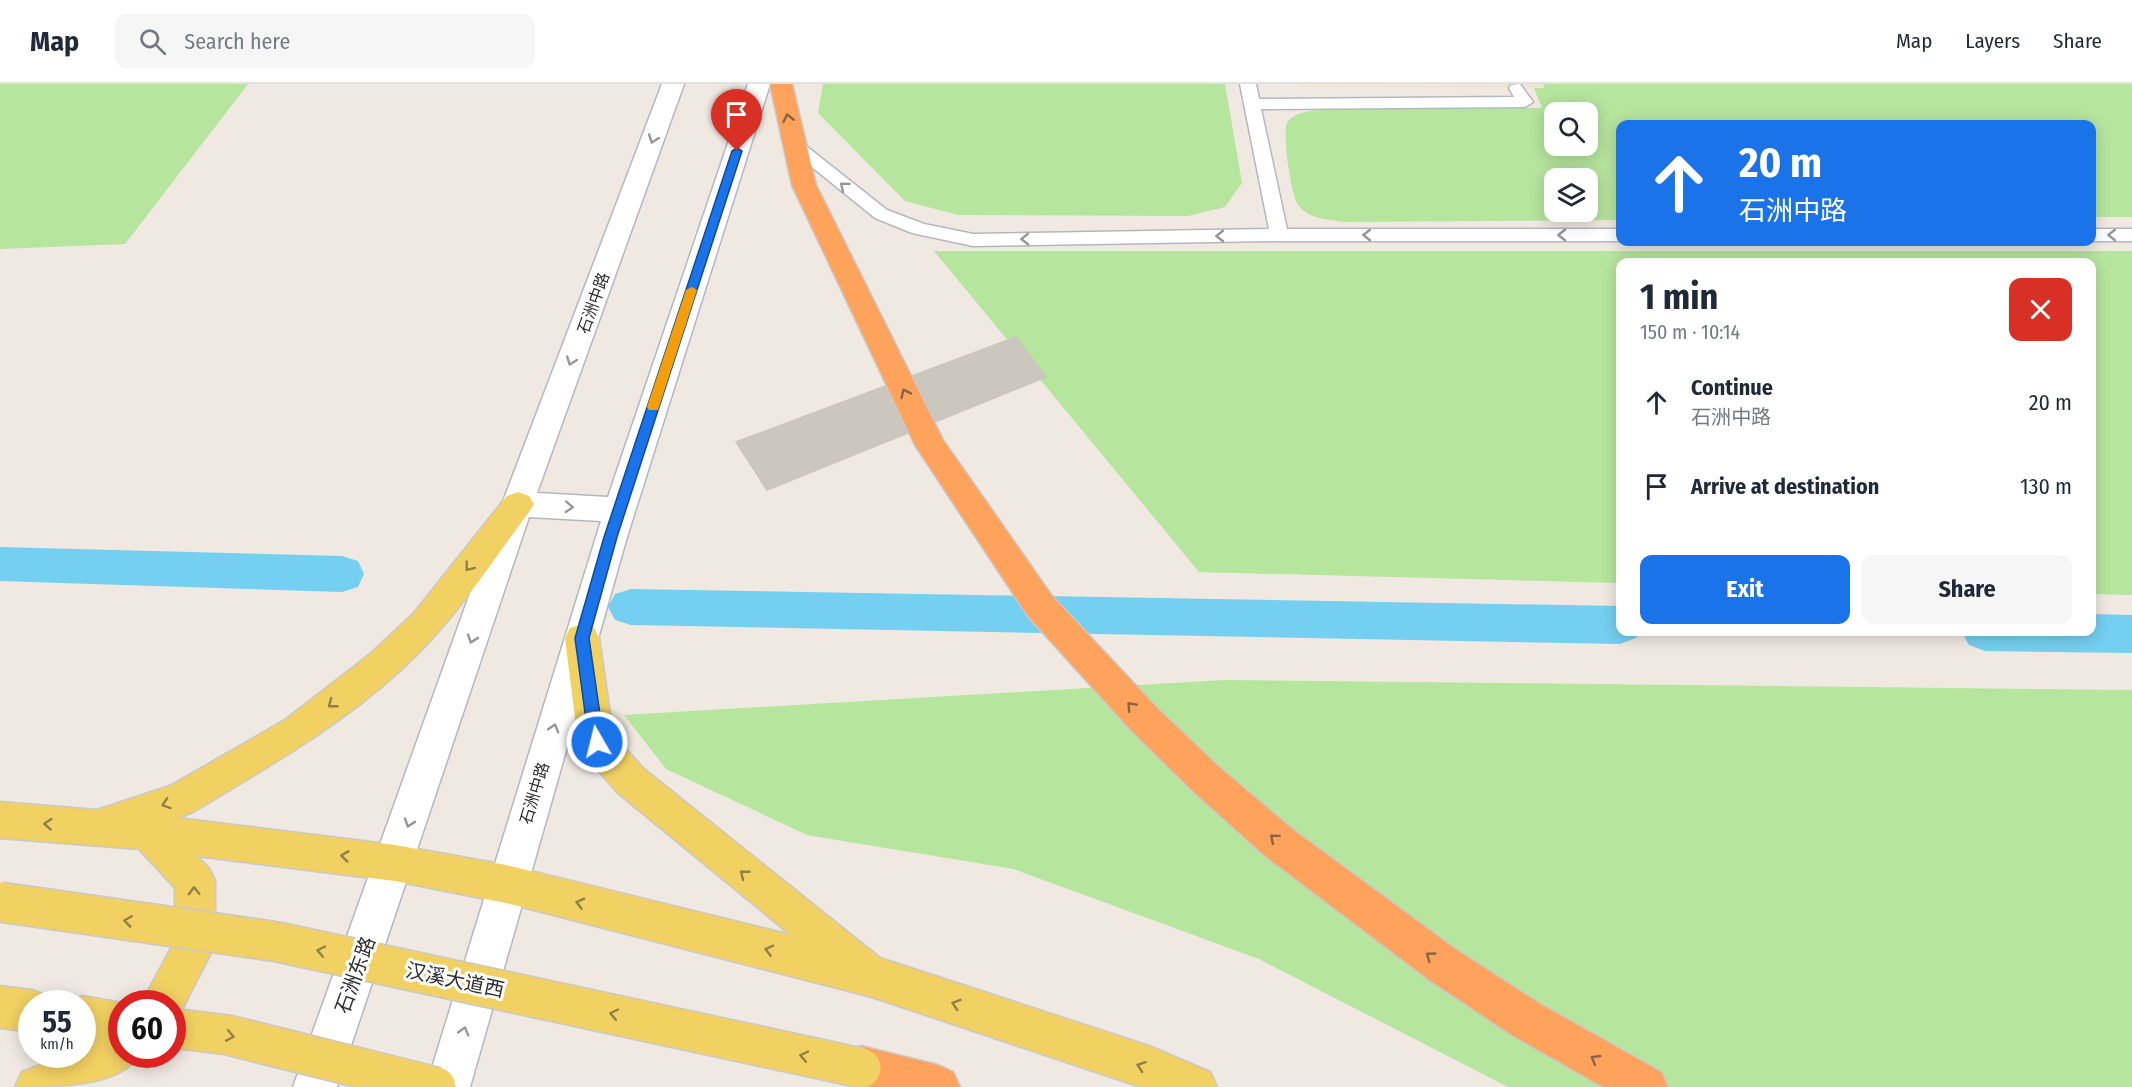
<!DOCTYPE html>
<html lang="en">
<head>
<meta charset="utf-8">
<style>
  body { margin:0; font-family:"Fira Sans Condensed","Noto Sans SC",sans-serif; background:#f6f6f7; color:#1f2937; height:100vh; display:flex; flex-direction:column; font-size:22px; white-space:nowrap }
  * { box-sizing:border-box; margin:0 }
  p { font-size:20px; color:#747a83 }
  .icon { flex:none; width:33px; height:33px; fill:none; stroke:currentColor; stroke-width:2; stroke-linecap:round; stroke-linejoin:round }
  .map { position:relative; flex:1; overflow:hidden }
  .drawer { position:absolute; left:1616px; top:174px; width:480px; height:378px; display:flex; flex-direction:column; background:#fff; border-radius:12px; box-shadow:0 3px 15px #0003 }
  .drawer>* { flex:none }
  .hud { position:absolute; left:1616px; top:36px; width:480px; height:126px; border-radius:12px; box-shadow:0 3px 15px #0003; background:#1a73e8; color:#fff; overflow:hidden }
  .fabs { position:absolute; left:1544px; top:18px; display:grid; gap:12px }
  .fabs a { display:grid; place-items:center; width:54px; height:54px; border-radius:12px; background:#fff; box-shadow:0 3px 15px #0003; font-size:30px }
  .speed { position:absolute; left:18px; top:906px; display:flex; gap:12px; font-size:30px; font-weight:700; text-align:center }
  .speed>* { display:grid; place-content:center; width:78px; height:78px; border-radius:50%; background:#fff; box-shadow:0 3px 15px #0003; line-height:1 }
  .speed small { font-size:15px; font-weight:400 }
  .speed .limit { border:9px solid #d22; background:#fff; color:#111 }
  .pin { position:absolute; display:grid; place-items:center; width:51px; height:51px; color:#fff; margin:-62px -26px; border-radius:50% 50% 50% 0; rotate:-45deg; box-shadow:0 0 6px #0007 }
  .pin .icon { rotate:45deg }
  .me { position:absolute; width:66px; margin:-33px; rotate:352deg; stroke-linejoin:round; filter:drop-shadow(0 0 4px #0008) }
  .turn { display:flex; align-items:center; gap:21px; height:126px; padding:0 24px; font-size:27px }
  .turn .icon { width:78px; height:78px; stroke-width:2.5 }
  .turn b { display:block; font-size:42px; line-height:51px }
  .round { display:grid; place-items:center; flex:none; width:63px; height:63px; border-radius:12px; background:#f6f6f7 }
  .headline { display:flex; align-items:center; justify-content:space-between; height:102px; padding:0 24px }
  h1 { font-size:36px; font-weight:700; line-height:45px }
  .button { display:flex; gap:12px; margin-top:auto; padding:12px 24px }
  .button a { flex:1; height:69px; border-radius:12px; background:#1a73e8; color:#fff; font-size:24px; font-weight:700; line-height:69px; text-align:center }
  .button a+a { background:#f6f6f7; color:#1f2937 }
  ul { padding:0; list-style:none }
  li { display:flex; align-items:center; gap:18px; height:84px; padding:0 24px }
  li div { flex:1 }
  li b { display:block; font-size:22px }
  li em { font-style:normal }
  header { display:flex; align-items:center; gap:36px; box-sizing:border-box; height:84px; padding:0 30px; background:#fff; border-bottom:2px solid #e0e1e3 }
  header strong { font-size:28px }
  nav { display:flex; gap:33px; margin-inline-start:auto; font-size:21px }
  .search { width:420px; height:54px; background:#f6f6f7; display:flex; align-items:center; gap:15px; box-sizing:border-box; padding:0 21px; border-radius:12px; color:#747a83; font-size:22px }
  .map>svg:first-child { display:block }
</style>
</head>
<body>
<header>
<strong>Map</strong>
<div class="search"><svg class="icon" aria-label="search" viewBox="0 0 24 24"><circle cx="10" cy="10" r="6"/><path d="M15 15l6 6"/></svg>Search here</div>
<nav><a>Map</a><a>Layers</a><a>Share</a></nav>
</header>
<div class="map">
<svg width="2132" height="1003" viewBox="0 0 2132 1003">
  <rect width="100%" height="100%" fill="#efe9e1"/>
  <path fill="#f0e6d1" d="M1294,0H1543L1544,4L1301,3Z"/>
  <g fill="#b6e59e" fill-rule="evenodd">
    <path d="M0,0H248L125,160L0,165Z"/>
    <path d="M823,0H1225L1242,99L1225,123L1188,132L958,131L905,117L818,29Z"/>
    <path d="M1543,0H2132V133H2091V40H1620V136L1343,138C1327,135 1306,135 1297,119C1291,108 1281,45 1288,37C1298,26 1315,27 1328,25L1542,24L1534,4H1544ZM1587,28V62H1554V28ZM1587,94V128H1554V94Z"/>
    <path d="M934,167H2132V511L2091,510V178H1620V499L1199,488Z"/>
    <path d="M1224,596L2132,606V1003H1508L1259,875L1013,785L807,751L666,685L624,631Z"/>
  </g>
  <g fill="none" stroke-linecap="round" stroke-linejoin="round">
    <g fill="#75cff0" fill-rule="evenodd">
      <path d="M0,463L342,472L358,477L364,490L358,503L342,508L0,497Z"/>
      <path d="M631,505L1620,522V548H1640L1636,554L1620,560L631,541L615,536L608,523L615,510Z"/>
      <path d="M2091,530L2132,531V569L1985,567L1969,561L1962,548H2091Z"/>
    </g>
  </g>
  <path fill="#cbc7bf" stroke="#cbc5ba" stroke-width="1.5" d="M1016,253L1046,293L767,406L736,358Z"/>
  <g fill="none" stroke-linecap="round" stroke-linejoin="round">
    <g stroke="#b4b7c1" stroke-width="3">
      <g id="service">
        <path d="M1240,0H1256L1259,15L1514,13L1509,4L1511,1L1520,0L1533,18L1525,23L1261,25L1287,145H1620V157H1279L973,162L912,149L875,134L786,62L789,58H801L887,126L924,140L973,150L1269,145Z"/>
        <rect x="2091" y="145" width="41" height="12"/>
      </g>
    </g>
    <g stroke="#b4b7c1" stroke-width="3">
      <path id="secondary" d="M662,0H684L537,409L608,413L748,0H770L627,453L470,1003H426L601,437L529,433L337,1003H293L502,420Z"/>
    </g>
    <g stroke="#c9c9c9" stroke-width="3">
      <g id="primary">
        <path d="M518,408L529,412L534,420L529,428C499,468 471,511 438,548C372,624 278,677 193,728L178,734L395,761L506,781L791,851L618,709L583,669L578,658L565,554L570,544L582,540L594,544L599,554L613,651L644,685L880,874L1149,962L1210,988L1217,1003H1141L872,913L506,819L395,797L197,772L209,784L215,797V861L177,935L172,937V920H141L175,857V804L139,765L0,754V718L97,726L170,702L285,636L369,571L414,529L507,412Z"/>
        <path d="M0,902L32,906L47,912L50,920H32V948L0,944Z"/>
        <path d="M82,912L128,920H122V970H140C121,1003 55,1003 15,1003L22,988L68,970H82V966L97,956L82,954V920H66Z"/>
      </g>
    </g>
    <g stroke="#c9c9c9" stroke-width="3">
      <g id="motorway">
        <path d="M770,0H792L816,101L943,356L1052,512L1157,624L1219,683L1292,745L1458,867L1542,921L1661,988L1668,1003H1603L1512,951L1428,895L1264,771L1193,707L1131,646L1028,532L915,361L792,101Z"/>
        <path d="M861,962L938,981L953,988L960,1003H855L846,999L839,984L846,969Z"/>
      </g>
    </g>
    <use href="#service" fill="#fff" fill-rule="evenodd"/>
    <use href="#secondary" fill="#fff" fill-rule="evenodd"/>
    <use href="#primary" fill="#f2d163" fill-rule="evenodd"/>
    <use href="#motorway" fill="#ffa35c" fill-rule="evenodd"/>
    <g stroke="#c9c9c9" stroke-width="42" stroke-linecap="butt">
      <g id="primary-bridge">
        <path d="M0,818L278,858L861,984"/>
        <path d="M172,944L228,951L436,1003"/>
      </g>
    </g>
    <use href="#primary-bridge" stroke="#f2d163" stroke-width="39"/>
  </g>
  <defs><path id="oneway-chevron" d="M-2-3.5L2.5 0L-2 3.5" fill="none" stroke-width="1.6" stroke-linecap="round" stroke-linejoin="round" transform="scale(1.5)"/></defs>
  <g stroke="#8c6343">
    <use href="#oneway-chevron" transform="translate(788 34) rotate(-103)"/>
    <use href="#oneway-chevron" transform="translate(905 309) rotate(-116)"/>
    <use href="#oneway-chevron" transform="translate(1131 622) rotate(-133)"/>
    <use href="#oneway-chevron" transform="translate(1274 754) rotate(-140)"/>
    <use href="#oneway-chevron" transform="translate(1430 872) rotate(-144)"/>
    <use href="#oneway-chevron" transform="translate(1595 975) rotate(-150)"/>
  </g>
  <g stroke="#969696">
    <use href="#oneway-chevron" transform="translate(653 55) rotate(110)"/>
    <use href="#oneway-chevron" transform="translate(844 102) rotate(-140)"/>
    <use href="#oneway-chevron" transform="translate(1367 151) rotate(-180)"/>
    <use href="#oneway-chevron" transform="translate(1562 151) rotate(-180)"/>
    <use href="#oneway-chevron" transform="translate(2112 151) rotate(-180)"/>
    <use href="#oneway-chevron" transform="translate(1220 152) rotate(179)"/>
    <use href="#oneway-chevron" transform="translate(1025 155) rotate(179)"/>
    <use href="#oneway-chevron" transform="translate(571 277) rotate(110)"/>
    <use href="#oneway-chevron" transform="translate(569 423) rotate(3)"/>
    <use href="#oneway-chevron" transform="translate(472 555) rotate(109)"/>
    <use href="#oneway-chevron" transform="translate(554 644) rotate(-73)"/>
    <use href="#oneway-chevron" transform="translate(409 739) rotate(109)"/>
    <use href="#oneway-chevron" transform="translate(464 947) rotate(-74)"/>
  </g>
  <g stroke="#908048">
    <use href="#oneway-chevron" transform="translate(469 483) rotate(128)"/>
    <use href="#oneway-chevron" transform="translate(332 620) rotate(142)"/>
    <use href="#oneway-chevron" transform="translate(166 720) rotate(162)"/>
    <use href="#oneway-chevron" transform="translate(48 740) rotate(-176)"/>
    <use href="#oneway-chevron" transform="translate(345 772) rotate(-173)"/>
    <use href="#oneway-chevron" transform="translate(744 790) rotate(-142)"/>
    <use href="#oneway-chevron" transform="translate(194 807) rotate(-92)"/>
    <use href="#oneway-chevron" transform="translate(580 819) rotate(-166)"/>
    <use href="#oneway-chevron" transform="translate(128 837) rotate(-172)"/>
    <use href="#oneway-chevron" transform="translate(769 866) rotate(-166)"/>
    <use href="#oneway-chevron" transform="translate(321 867) rotate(-168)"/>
    <use href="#oneway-chevron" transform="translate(956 920) rotate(-162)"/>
    <use href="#oneway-chevron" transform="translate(614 930) rotate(-168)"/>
    <use href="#oneway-chevron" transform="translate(230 952) rotate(11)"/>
    <use href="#oneway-chevron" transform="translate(804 972) rotate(-168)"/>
    <use href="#oneway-chevron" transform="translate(1141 982) rotate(-161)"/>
  </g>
  <path fill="#1a73e8" stroke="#114b97" stroke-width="1.5" d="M737,64L742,67L617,453L589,554L604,658L597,665L589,658L575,554L604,453L732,67Z"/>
  <path fill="#f59e0b" d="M692,203L697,206L659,323L658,326H649L647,323L686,206Z"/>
  <g text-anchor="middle" stroke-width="6" stroke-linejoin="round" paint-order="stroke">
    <g font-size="16" fill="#2e2e2e" stroke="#fff">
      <text transform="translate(593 219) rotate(-70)" y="6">石洲中路</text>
      <text transform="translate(534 709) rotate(-73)" y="6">石洲中路</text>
    </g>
    <g font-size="20" fill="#2e2e2e" stroke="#fff">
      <text transform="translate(355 891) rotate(-70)" y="7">石洲东路</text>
      <text transform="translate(455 896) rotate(12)" y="7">汉溪大道西</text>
    </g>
  </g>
</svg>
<div class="fabs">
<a><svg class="icon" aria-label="search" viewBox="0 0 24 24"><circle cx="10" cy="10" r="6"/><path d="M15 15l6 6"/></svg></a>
<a><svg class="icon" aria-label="layers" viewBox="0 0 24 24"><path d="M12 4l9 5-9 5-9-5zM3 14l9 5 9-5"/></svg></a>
</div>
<div class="speed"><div>55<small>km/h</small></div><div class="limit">60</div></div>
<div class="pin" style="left:737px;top:67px;background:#d93025"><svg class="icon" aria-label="arrive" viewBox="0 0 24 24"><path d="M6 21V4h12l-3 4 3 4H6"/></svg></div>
<svg class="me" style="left:597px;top:658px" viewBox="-20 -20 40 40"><circle r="17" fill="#1a73e8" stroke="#fff" stroke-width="3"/><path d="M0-11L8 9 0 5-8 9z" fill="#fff"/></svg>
<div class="hud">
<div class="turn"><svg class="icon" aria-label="ahead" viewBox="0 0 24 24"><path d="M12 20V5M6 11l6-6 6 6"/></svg><div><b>20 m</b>石洲中路</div></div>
</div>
<section class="drawer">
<div class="headline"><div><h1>1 min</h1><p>150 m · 10:14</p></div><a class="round" style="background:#d93025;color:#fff"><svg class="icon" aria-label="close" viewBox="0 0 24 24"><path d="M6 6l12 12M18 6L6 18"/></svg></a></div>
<ul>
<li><svg class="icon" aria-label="ahead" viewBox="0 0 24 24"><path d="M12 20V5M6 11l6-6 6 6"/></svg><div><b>Continue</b><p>石洲中路</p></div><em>20 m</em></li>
<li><svg class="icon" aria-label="arrive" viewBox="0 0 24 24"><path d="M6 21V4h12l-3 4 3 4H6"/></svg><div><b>Arrive at destination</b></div><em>130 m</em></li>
</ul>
<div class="button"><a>Exit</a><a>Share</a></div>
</section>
</div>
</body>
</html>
